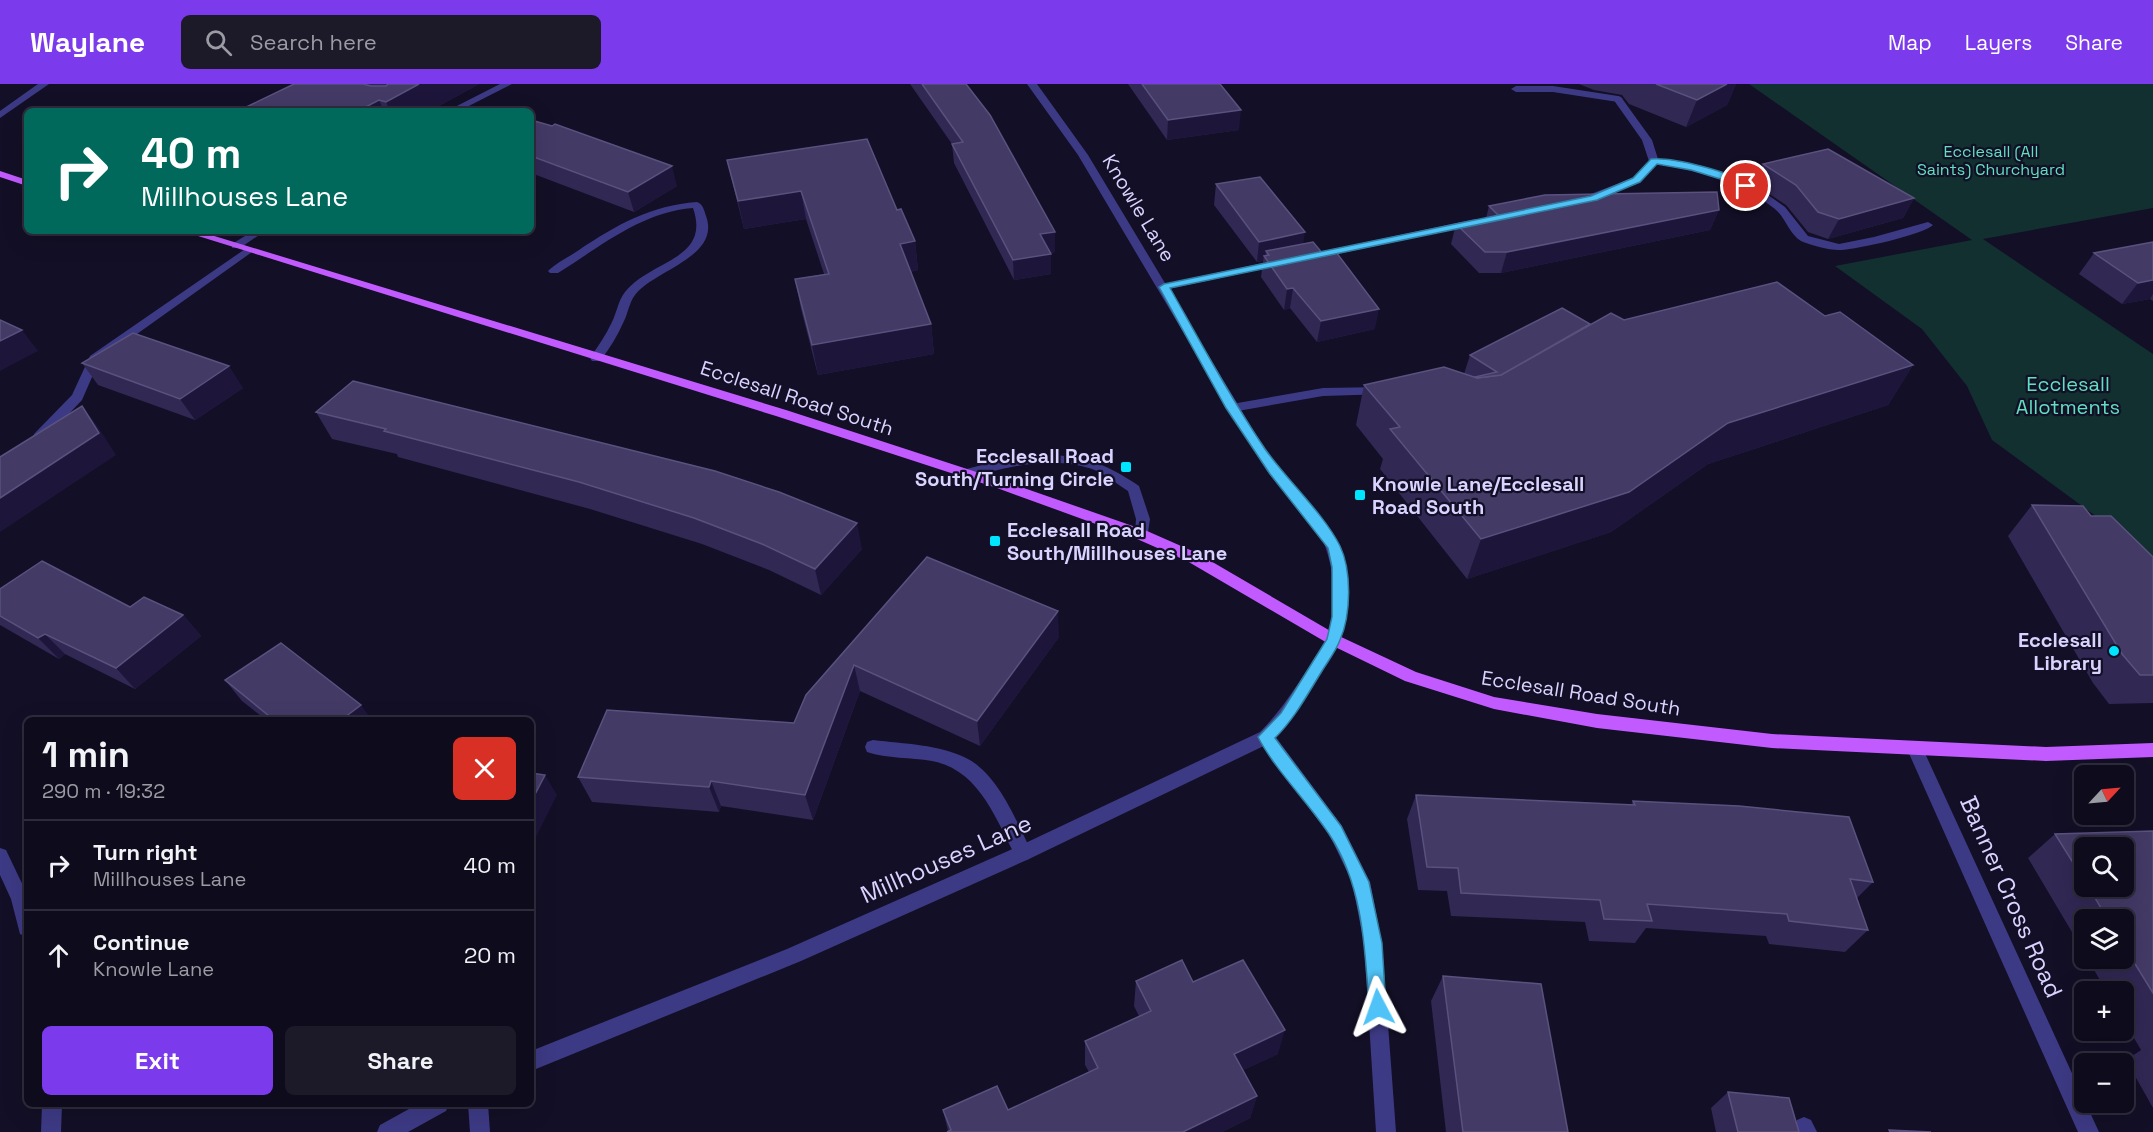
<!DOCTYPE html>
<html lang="en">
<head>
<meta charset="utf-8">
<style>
  body { margin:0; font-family:"Space Grotesk",sans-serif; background:#1c1929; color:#f1f3f6; height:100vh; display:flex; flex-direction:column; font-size:22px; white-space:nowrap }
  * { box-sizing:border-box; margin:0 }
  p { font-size:20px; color:#9b9ba3 }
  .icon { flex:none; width:33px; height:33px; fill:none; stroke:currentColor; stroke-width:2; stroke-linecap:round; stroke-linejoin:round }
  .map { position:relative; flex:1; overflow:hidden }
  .details { position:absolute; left:24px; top:633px; width:510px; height:390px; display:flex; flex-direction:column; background:#0e0b1c; border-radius:9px; box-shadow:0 6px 24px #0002,0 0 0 2px #2e2b3b }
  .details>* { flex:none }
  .top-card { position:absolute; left:24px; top:24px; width:510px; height:126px; border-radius:9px; box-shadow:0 6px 24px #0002,0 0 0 2px #2e2b3b; background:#00695c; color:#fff; overflow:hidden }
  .needle { width:39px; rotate:64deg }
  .fabs { position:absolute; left:2074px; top:681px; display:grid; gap:12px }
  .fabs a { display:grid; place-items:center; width:60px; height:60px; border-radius:9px; background:#0e0b1c; box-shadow:0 6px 24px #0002,0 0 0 2px #2e2b3b; font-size:30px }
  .pin { position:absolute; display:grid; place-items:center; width:51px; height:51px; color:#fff; margin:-26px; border:3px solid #fff; border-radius:50%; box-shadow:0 2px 6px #0007 }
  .me { position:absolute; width:66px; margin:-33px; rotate:356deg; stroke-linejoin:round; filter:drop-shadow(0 0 4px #0008) }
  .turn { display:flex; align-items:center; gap:21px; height:126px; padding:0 18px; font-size:27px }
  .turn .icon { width:78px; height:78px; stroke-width:2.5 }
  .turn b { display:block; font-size:42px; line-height:51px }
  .round { display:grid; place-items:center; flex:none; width:63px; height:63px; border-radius:9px; background:#1c1929 }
  .headline { display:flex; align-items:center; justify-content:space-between; height:102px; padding:0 18px }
  h1 { font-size:36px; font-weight:700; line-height:45px }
  .button { display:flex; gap:12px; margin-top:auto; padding:12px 18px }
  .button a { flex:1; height:69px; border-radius:9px; background:#7c3aed; color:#fff; font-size:24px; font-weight:700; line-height:69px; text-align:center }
  .button a+a { background:#1c1929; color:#f1f3f6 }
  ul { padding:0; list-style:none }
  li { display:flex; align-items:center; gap:18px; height:90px; padding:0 18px; border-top:2px solid #2e2b3b }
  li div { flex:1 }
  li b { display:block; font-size:22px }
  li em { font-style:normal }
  header { display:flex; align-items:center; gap:36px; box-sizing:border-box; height:84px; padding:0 30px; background:#7c3aed; color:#fff }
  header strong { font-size:28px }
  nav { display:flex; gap:33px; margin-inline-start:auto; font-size:21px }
  .search { width:420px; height:54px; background:#1c1929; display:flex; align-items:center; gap:15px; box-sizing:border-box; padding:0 21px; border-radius:9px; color:#9b9ba3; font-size:22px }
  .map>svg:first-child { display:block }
</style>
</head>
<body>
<header>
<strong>Waylane</strong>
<div class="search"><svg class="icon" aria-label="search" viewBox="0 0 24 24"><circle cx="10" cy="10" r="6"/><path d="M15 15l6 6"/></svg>Search here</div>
<nav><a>Map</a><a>Layers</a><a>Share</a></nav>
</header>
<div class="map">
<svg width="2153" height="1048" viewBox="0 0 2153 1048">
  <rect width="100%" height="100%" fill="#130f26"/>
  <path fill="#12302f" d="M1749,0H2153V124L1983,155L2153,270V496L2112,444L1992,356L1967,302L1922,245L1835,182L1972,156Z"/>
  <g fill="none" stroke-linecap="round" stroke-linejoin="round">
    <g fill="#3d3a85" fill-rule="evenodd">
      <path d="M500,0H512L459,27H447Z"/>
      <path d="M1553,2L1618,12L1623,15L1618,18L1553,8H1516L1511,5L1516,2Z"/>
      <path d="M697,118C703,120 704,126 706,132C721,173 654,186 635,211C629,219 628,229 624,237C618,251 610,264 600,277H592L590,274C598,262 606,251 612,238C617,228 618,217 625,208C652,175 711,176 693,124C641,128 600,163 558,189H550L548,187C556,179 569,173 579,166C616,141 652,121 697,118Z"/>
      <path d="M253,147H265L240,164H232V160Z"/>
      <path d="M1031,372C1078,369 1100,376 1139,402L1150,435L1147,455L1142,456L1135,451L1136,435L1128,407C1118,401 1108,392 1097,387C1055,370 1005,383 964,395L957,390L959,387L997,377Z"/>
      <path d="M873,656C904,660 939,660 968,675C999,692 1017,738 1032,769L1029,775L1023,777L1017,775C996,736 980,686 932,677C911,673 887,675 867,668L865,663L867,658Z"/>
      <path d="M1804,1033L1811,1036L1817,1048H1796L1794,1043L1797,1036Z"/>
    </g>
    <g fill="#3d3a85" fill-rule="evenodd">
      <path d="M38,0H49L0,34V27Z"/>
      <path d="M1618,12L1621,13L1652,56L1658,75L1692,80L1735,93L1764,108L1785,123L1808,152L1839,160L1874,153L1928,138L1933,141C1922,151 1858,165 1841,166C1832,167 1810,161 1801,157C1790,151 1785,133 1775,125C1740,98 1700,87 1656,80L1641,98L1588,118H1580V114L1633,94L1649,77L1642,56L1613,15Z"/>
      <path d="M1475,135L1480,138L1479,140L1305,177L1299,174L1305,171Z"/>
      <path d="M248,163L252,164V168L99,277L82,316L45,355H35L33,352L35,349L72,311L90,272Z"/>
      <path d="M1282,175L1286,176V180L1164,206L1158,203L1164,200Z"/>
      <path d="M1384,303L1388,304L1390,307L1388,310L1323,312L1232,328L1226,324L1232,320L1323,304Z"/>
      <path d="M1266,646L1272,648L1342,742L1370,798L1382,859L1396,1048H1376L1364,859L1352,798L1330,752L1260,658L1258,653L1260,648Z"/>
      <path d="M1915,658L1921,660L1923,665L2099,1048H2078L1907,665L1909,660Z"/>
      <path d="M0,764L6,766L27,810V853L20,850L11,815L0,791Z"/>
      <path d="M42,1020H62L61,1048H41Z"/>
      <path d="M468,1020H488L490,1048H470Z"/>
    </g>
    <g fill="#3d3a85" fill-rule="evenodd">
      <path d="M1027,0H1037L1088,71L1255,349L1277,381L1317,428L1335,453L1343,470L1348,502L1347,528L1341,556L1300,623L1272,658L1029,775L801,877L531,987V967L787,865L1017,763L1260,648C1282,626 1298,600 1315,573C1319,567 1325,561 1327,553C1338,523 1335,486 1323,457L1267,387L1246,354L1078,71Z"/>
      <path d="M418,1020H449L446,1027L408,1048H377L380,1041Z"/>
    </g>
    <g fill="#c25bff" fill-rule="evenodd">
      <path d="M0,87L27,96V102L0,93Z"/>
      <path d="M182,147H198L786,326L1007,398L1147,447L1197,469L1339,552L1416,588L1494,613L1597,630L1772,650L2046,663L2153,659V673L2046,677L1772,664L1597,644L1494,625L1405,597L1329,560L1187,477L1137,455L997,404L776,332Z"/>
    </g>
  </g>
  <g fill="#312854" fill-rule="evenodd">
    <path d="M294,0H479L430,27H238Z"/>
    <path d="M910,0H966L1055,148V168L1050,169L1051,190L1014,196L954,79L952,60Z"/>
    <path d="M1128,0H1220L1239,46L1167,56Z"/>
    <path d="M1579,0H1736L1727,21L1686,43L1629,20L1622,11L1594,6Z"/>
    <path d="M531,36L677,102L634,128L531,89Z"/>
    <path d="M727,76L897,126L915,157L918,186L910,188L931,240L934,270L818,291L801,225L795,195L824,190L806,135L744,145Z"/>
    <path d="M1763,80L1914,114L1903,134L1828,155L1808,148L1786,121L1754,100Z"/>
    <path d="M1216,100L1303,160L1375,245L1317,258L1290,224L1284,226L1261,193L1263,177L1257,178L1214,121Z"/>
    <path d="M1489,122L1719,126L1710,146L1501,189H1479L1451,160L1456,140L1486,134Z"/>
    <path d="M2153,158V217L2150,215L2122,220L2079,190L2094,169Z"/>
    <path d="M1825,232L1913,281L1888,321L1708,380L1611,448L1467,495L1380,385L1383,375L1356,341L1364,301L1464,290L1470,271L1590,240L1589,242L1624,236Z"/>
    <path d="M82,279L243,304L195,336L98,301Z"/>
    <path d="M353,297L862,465L821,511L769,486L702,460L590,425L398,373L397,370L332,355L316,328Z"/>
    <path d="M2032,421L2091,432L2153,473V619L2109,620L2093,599L2008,452Z"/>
    <path d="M927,473L1059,553L980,662L860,607L813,736L721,722L719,728L592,718L578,693L794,639Z"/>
    <path d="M0,505L183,531L201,552L135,605L65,570L59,575L0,541Z"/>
    <path d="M225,596L372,636H266L242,617Z"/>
    <path d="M1416,711L1631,721L1633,717L1873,798L1857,814L1868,846L1845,868L1769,860L1766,852L1646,844L1635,859L1589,857L1585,838L1451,832L1447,807L1418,806L1407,735Z"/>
    <path d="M2153,747V1024L2126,976L2141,966L2124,937V908H2107L2087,874H2124V836H2085V870L2028,774L2055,750ZM2085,764L2124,802H2085Z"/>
    <path d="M1443,892L1568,1048H1446L1431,917Z"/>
    <path d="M1136,897L1193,898L1278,970L1243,986L1257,1012L1250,1034L1222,1048H947L948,1047L943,1026H1008L1089,988L1085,981V957L1139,932L1134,922Z"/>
    <path d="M1728,1008L1799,1048H1716L1711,1024Z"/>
  </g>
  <g fill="#1d163a">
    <path d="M419,0H479L430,27H390L386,18Z"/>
    <path d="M1727,0H1736L1727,21L1686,43L1697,16Z"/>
    <path d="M379,16L384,27H358Z"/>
    <path d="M1241,26L1239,46L1167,56L1168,36Z"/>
    <path d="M672,82L677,102L634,128L628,108Z"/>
    <path d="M801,107L806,135L744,145L738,117Z"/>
    <path d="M1914,114L1903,134L1828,155L1839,135Z"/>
    <path d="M1719,126L1710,146L1501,189L1507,168Z"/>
    <path d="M1055,148V168L1041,170L1040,150Z"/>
    <path d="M1305,148L1302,169L1269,171L1266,167L1265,174L1264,172L1263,177L1257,178L1259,158Z"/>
    <path d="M915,157L918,186L903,189L900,160Z"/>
    <path d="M1051,170V190L1014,196L1013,176Z"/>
    <path d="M2153,196V210L2150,215L2122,220L2138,199Z"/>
    <path d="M1293,204L1290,224L1284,226L1287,205Z"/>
    <path d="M1379,225L1375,245L1317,258L1321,237Z"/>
    <path d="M931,240L934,270L818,291L812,261Z"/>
    <path d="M1590,240L1582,261L1474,300Z"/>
    <path d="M22,246L38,267L0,287V257Z"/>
    <path d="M1913,281L1888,321L1708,380L1611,448L1467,495L1481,455L1728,339Z"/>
    <path d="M229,282L243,304L195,336L180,315Z"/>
    <path d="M82,322L98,343L116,371L0,448V414Z"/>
    <path d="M857,439L862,465L821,511L815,485Z"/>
    <path d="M1058,527L1059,553L980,662L977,637Z"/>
    <path d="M183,531L201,552L135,605L116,584Z"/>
    <path d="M45,550L65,570L59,575L38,554Z"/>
    <path d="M854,581L860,607L813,736L805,711Z"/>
    <path d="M361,621L372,636H341Z"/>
    <path d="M545,691L557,711L531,763V718Z"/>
    <path d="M711,697L721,722L719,728L709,703Z"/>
    <path d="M1285,946L1278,970L1228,993L1234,970Z"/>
    <path d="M1257,1012L1250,1034L1222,1048H1183Z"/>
  </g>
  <g fill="#433a66" stroke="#5a527e" stroke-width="1.5">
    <path d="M294,0H363L371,2H386L388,0H419L386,18L379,16L358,27H238Z"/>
    <path d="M922,0H966L990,31L1055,148L1040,150L1051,170L1013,176L952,60L963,58Z"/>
    <path d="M1142,0H1220L1241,26L1168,36Z"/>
    <path d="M1656,0H1727L1697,16Z"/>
    <path d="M531,36L552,42L555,40L672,82L628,108L531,72Z"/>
    <path d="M867,55L897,126L901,125L915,157L900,160L931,240L812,261L795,195L829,190L801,107L738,117L727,76Z"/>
    <path d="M1828,65L1914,114L1839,135L1818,128L1796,101L1763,80Z"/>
    <path d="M1260,93L1305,148L1259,158L1216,100Z"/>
    <path d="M1717,108L1719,126L1507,168H1485L1456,140L1499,132L1489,122L1545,111Z"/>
    <path d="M1313,158L1323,170L1336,168L1379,225L1321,237L1293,204L1287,205L1264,172L1269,171L1266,167Z"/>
    <path d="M2153,158V196L2138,199L2094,169Z"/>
    <path d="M1777,198L1825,232L1840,228L1913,281L1728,339L1629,408L1481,455L1390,345L1400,343L1364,301L1444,283L1477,294L1501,291L1611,229L1624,236Z"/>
    <path d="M1562,224L1590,240L1501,291L1477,294L1475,293L1497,288L1470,271Z"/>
    <path d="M0,236L22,246L0,257Z"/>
    <path d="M133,249L229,282L180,315L82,279Z"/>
    <path d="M353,297L715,387L779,408L857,439L815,485L762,460L694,434L579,398L384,347L386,345L316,328Z"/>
    <path d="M82,322L99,349L0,414V373Z"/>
    <path d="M2032,421L2083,422L2091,432H2111L2153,473V591H2140L2122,570Z"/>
    <path d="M927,473L1058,527L977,637L854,581L805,711L711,697L709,703L578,693L607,626L794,639L806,611Z"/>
    <path d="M42,477L130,523L144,513L183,531L116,584L45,550L38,554L0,532V505Z"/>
    <path d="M281,559L361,621L341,636H274L225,596Z"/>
    <path d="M531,689L545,691L531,718Z"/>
    <path d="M1416,711L1635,721L1633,717L1739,722L1849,733L1873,798L1850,795L1868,846L1789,837L1787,830L1647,820L1652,837L1604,835L1600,816L1461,809L1458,784L1427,783Z"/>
    <path d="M2153,747V909L2124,862V836H2108L2088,802H2124V764H2085V798L2055,750Z"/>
    <path d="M1182,876L1193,898L1243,876L1285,946L1234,970L1257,1012L1183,1048H947L951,1046L943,1026L997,1002L1008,1026L1098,984L1085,957L1151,927L1136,897Z"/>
    <path d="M1443,892L1541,900L1568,1048H1463Z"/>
    <path d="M1728,1008L1789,1014L1799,1048H1738Z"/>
    <path d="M1889,1046L1931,1048H1890Z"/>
  </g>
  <path fill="#4fc3f7" stroke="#337fa1" stroke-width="1.5" d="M1651,75C1673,73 1734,88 1750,102L1746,105L1727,97L1691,86L1657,80L1640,98L1597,116L1170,204C1201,259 1230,313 1265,365C1287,396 1324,430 1340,462C1352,487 1351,531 1340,556C1336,567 1328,577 1322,587C1307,611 1295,634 1275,654L1341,742L1369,798L1382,859L1386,923L1384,929L1378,932L1371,929L1369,923C1365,864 1363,801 1329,750C1308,718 1275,686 1258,653L1281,629L1327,555L1332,533V483L1328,464L1270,390L1226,324L1159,203L1164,200L1591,112L1633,94Z"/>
  <g fill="#00e5ff" stroke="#130f26" stroke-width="2">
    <rect x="1120" y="377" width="12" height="12" rx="3"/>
    <rect x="1354" y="405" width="12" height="12" rx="3"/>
    <rect x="989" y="451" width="12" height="12" rx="3"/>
    <circle cx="2114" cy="567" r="6"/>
  </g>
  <g text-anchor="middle" stroke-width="4.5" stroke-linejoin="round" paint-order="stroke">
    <g font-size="16" fill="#5fe0c0" stroke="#130f26">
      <text x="1991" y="73">Ecclesall (All<tspan x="1991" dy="18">Saints) Churchyard</tspan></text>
    </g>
    <g font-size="20" fill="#d9d4ff" stroke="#130f26">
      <text transform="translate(1139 124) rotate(59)" y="7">Knowle Lane</text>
      <text transform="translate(797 314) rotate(18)" y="7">Ecclesall Road South</text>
      <text transform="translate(1581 609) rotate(9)" y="7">Ecclesall Road South</text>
    </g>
    <g font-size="20" fill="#5fe0c0" stroke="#130f26">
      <text x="2068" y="307">Ecclesall<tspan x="2068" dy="23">Allotments</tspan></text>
    </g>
    <g font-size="20" font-weight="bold" fill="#d9d4ff" stroke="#130f26" text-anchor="end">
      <text x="1114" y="379">Ecclesall Road<tspan x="1114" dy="23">South/Turning Circle</tspan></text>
      <text x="1372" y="407" text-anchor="start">Knowle Lane/Ecclesall<tspan x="1372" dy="23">Road South</tspan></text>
      <text x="1007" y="453" text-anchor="start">Ecclesall Road<tspan x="1007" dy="23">South/Millhouses Lane</tspan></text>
      <text x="2102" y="563">Ecclesall<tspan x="2102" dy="23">Library</tspan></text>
    </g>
    <g font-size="24" fill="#d9d4ff" stroke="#130f26">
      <text transform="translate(946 775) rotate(-24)" y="8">Millhouses Lane</text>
      <text transform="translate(2011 813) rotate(66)" y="8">Banner Cross Road</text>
    </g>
  </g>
</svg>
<div class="fabs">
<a><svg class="needle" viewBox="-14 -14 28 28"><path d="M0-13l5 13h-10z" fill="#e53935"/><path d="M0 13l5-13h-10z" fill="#9b9ba3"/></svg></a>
<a><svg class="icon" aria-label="search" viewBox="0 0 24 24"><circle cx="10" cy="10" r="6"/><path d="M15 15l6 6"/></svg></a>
<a><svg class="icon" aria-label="layers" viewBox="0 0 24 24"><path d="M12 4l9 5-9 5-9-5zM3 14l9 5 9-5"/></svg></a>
<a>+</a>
<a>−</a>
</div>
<div class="pin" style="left:1746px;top:102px;background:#d93025"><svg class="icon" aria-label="arrive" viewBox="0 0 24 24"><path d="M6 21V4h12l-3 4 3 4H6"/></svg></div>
<svg class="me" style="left:1378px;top:923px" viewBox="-20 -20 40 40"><path d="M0-17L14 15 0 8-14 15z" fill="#4fc3f7" stroke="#fff" stroke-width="4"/></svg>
<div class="top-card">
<div class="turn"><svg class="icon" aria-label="right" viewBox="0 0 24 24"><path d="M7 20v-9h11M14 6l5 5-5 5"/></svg><div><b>40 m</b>Millhouses Lane</div></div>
</div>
<section class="details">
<div class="headline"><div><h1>1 min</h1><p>290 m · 19:32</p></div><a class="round" style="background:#d93025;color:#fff"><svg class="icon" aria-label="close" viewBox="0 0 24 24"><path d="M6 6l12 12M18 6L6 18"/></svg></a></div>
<ul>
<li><svg class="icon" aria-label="right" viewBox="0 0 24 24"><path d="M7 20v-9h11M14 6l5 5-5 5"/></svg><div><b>Turn right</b><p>Millhouses Lane</p></div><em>40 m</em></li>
<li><svg class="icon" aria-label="ahead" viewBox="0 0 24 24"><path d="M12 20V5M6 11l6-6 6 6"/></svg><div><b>Continue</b><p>Knowle Lane</p></div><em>20 m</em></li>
</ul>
<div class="button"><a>Exit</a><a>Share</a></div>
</section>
</div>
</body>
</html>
